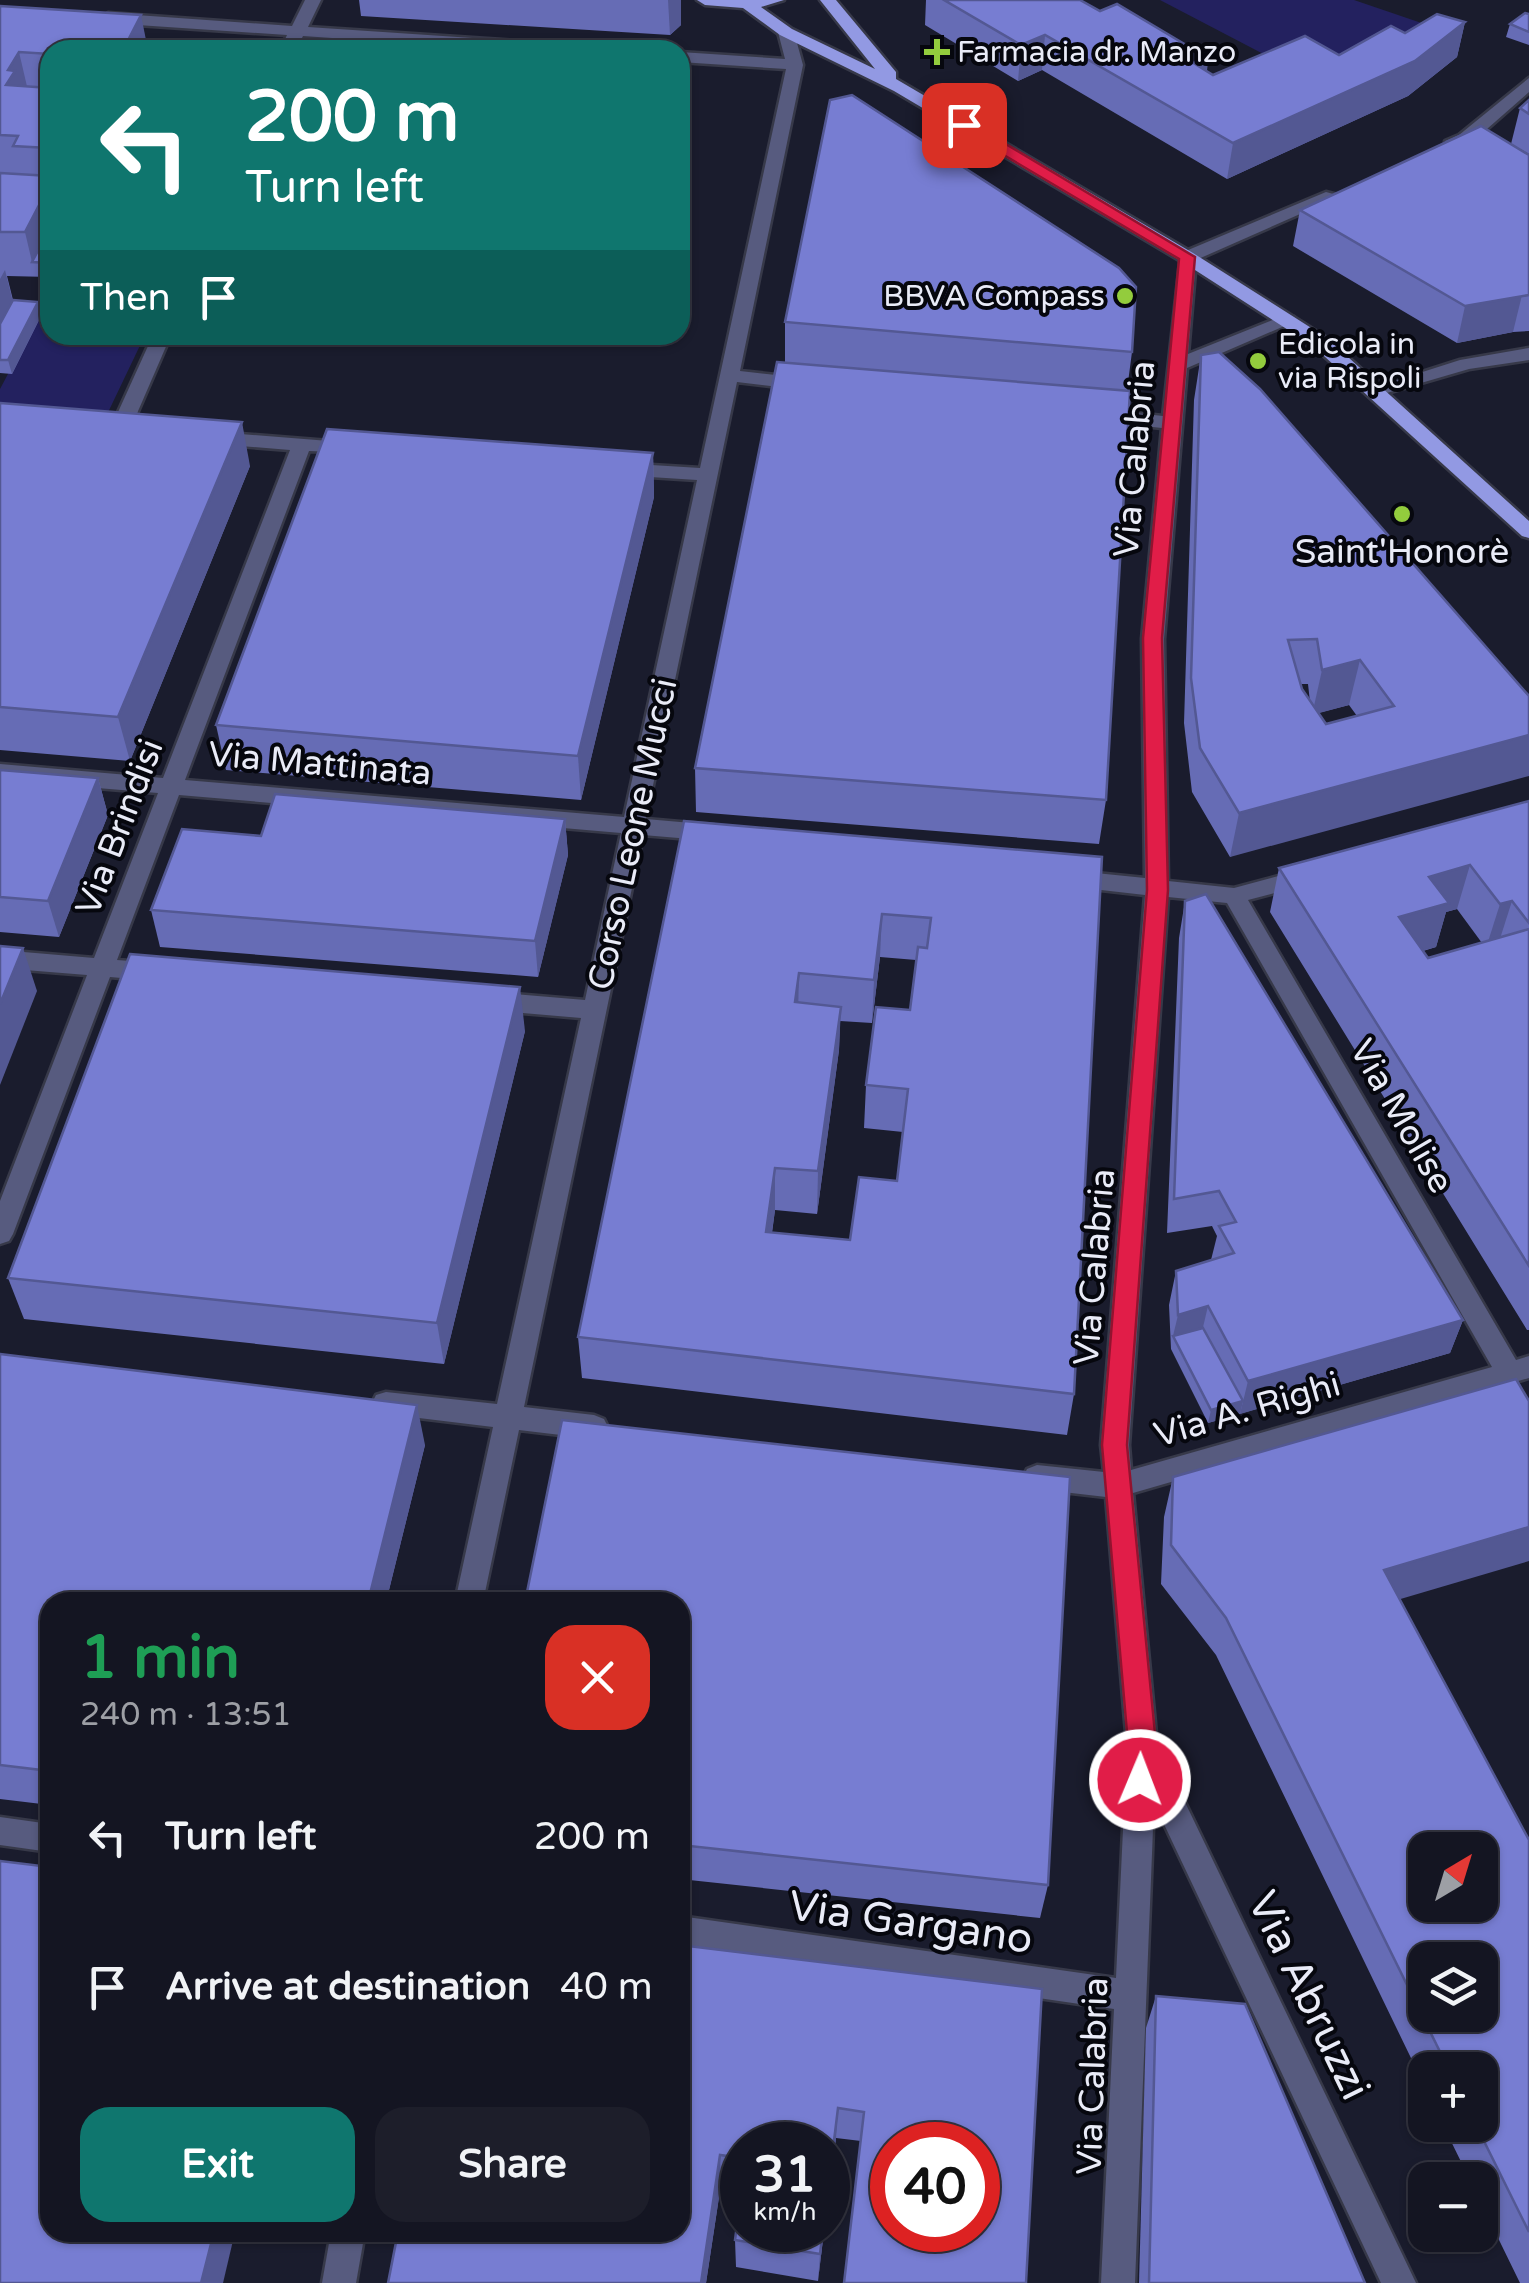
<!DOCTYPE html>
<html lang="en">
<head>
<meta charset="utf-8">
<style>
  body { margin:0; font-family:"Varela Round",sans-serif; background:#1d1e2a; color:#f1f3f6; height:100vh; display:flex; flex-direction:column; font-size:38px; white-space:nowrap }
  * { box-sizing:border-box; margin:0 }
  p { font-size:32px; color:#9d9fa5 }
  .icon { flex:none; width:55px; height:55px; fill:none; stroke:currentColor; stroke-width:2; stroke-linecap:round; stroke-linejoin:round }
  .map { position:relative; flex:1; overflow:hidden }
  .sheet { position:absolute; left:40px; top:1592px; width:650px; height:650px; display:flex; flex-direction:column; background:#141522; border-radius:30px; box-shadow:0 2px 8px #0004,0 0 0 2px #333440 }
  .sheet>* { flex:none }
  .banner { position:absolute; left:40px; top:40px; width:650px; height:305px; border-radius:30px; box-shadow:0 2px 8px #0004,0 0 0 2px #333440; background:#0f766e; color:#fff; overflow:hidden }
  .needle { width:65px; rotate:38deg }
  .fabs { position:absolute; left:1408px; top:1832px; display:grid; gap:20px }
  .fabs a { display:grid; place-items:center; width:90px; height:90px; border-radius:20px; background:#141522; box-shadow:0 2px 8px #0004,0 0 0 2px #333440; font-size:50px }
  .speed { position:absolute; left:720px; top:2122px; display:flex; gap:20px; font-size:50px; font-weight:700; text-align:center }
  .speed>* { display:grid; place-content:center; width:130px; height:130px; border-radius:50%; background:#141522; box-shadow:0 2px 8px #0004,0 0 0 2px #333440; line-height:1 }
  .speed small { font-size:25px; font-weight:400 }
  .speed .limit { border:15px solid #d22; background:#fff; color:#111 }
  .pin { position:absolute; display:grid; place-items:center; width:85px; height:85px; color:#fff; margin:-42px; border-radius:20px; box-shadow:0 5px 15px #0006 }
  .me { position:absolute; width:110px; margin:-55px; rotate:1deg; stroke-linejoin:round; filter:drop-shadow(0 0 8px #0008) }
  .turn { display:flex; align-items:center; gap:35px; height:210px; padding:0 40px; font-size:45px }
  .turn .icon { width:130px; height:130px; stroke-width:2.5 }
  .turn b { display:block; font-size:70px; line-height:85px }
  .then { display:flex; align-items:center; height:95px; padding:0 40px; background:#0003; gap:20px; font-size:38px }
  .round { display:grid; place-items:center; flex:none; width:105px; height:105px; border-radius:30px; background:#1d1e2a }
  .summary { display:flex; align-items:center; justify-content:space-between; height:170px; padding:0 40px }
  h1 { font-size:60px; font-weight:700; line-height:75px; color:#1e9e55 }
  .button { display:flex; gap:20px; margin-top:auto; padding:20px 40px }
  .button a { flex:1; height:115px; border-radius:30px; background:#0f766e; color:#fff; font-size:40px; font-weight:700; line-height:115px; text-align:center }
  .button a+a { background:#1d1e2a; color:#f1f3f6 }
  ul { padding:0; list-style:none }
  li { display:flex; align-items:center; gap:30px; height:150px; padding:0 40px }
  li div { flex:1 }
  li b { display:block; font-size:38px }
  li em { font-style:normal }
  .map>svg:first-child { display:block }
</style>
</head>
<body>
<div class="map">
<svg width="1529" height="2283" viewBox="0 0 1529 2283">
  <rect width="100%" height="100%" fill="#1a1c2d"/>
  <g fill="#23215f">
    <path d="M1160,0H1354L1445,31L1290,68Z"/>
    <path d="M50,295V335H145L102,425L0,418V389Z"/>
  </g>
  <g fill="none" stroke-linecap="round" stroke-linejoin="round">
    <g stroke="#373949" stroke-width="5">
      <g id="minor">
        <path d="M305,0H321L308,27L577,45L585,50H505L303,36L296,50H280L287,35L108,23L100,18L108,13L292,26Z"/>
        <path d="M786,27L794,32L803,65L740,371L804,378L814,384L804,390L737,382L646,819L714,825L725,833L714,841L643,835L524,1407L594,1415L604,1419L608,1427L604,1435L594,1439L519,1430L483,1602H455L493,1427L386,1414L376,1411L372,1403L376,1395L386,1392L497,1404L581,1018L489,1010L477,1001L489,992L585,1000L621,833L179,795L117,960L156,963L168,972L156,981L110,977L13,1234L9,1241L0,1244V1201L87,975L0,968V950L94,958L158,793L0,780V764L163,778L290,450L215,444L205,438L215,432L354,443L364,449L361,453L309,451L185,780L624,817L697,480L619,475L609,469L619,463L700,468L786,69L680,62V52L785,59L778,32Z"/>
        <path d="M1529,78V92L1471,143L1445,149V141L1459,135Z"/>
        <path d="M1326,192L1341,196L1196,260L1188,354L1280,317H1294L1296,321L1187,368L1164,639L1168,881L1234,888L1308,868L1316,870L1319,876L1316,882L1248,900L1516,1360L1529,1356V1378L1133,1493L1157,1744L1416,2283H1381L1154,1803L1135,2283H1101L1114,2009L680,1946V1916L1116,1978L1127,1745L1106,1497L1037,1489L1027,1485L1023,1477L1027,1469L1037,1465L1104,1472L1101,1445L1145,895L1066,886L1055,878L1066,870L1145,878L1142,639L1162,428L1098,421L1088,415L1098,409L1163,416L1181,253ZM1168,897L1227,903L1492,1367L1131,1470L1129,1445Z"/>
        <path d="M153,335H171L129,432L126,436H112L109,432Z"/>
        <path d="M1529,348V360L1469,369L1373,397L1363,391L1460,360Z"/>
        <path d="M0,1817L50,1824V1852L0,1845Z"/>
        <path d="M331,2232H365L356,2283H322Z"/>
      </g>
    </g>
    <g stroke="#373949" stroke-width="5">
      <path id="major" d="M697,0H784L761,7L792,29L875,69L820,0H836L896,72V79L1193,253L1327,338L1529,521V538L1522,536L1313,346L1181,261L894,91L780,35L743,8L705,5Z"/>
    </g>
    <use href="#minor" fill="#575b7f" fill-rule="evenodd"/>
    <use href="#major" fill="#9299e3" fill-rule="evenodd"/>
  </g>
  <g fill="#666cb5" fill-rule="evenodd">
    <path d="M359,0H681V25L670,35L361,16Z"/>
    <path d="M926,0H1080L1100,11L1208,58L1207,71L1213,75L1339,55L1405,33L1465,22L1457,57L1408,96L1227,179L1042,70L1018,81L925,25Z"/>
    <path d="M0,6L147,44L170,46L171,50H50V277L7,276L13,300L38,302L41,316L12,374L0,373Z"/>
    <path d="M1529,14V45L1506,37L1510,24Z"/>
    <path d="M1529,100V154L1511,144L1520,108Z"/>
    <path d="M1529,155V331L1513,332L1457,343L1293,246L1300,210Z"/>
    <path d="M785,322L1132,352L1127,390L1106,800L1099,844L696,812L695,768L785,362Z"/>
    <path d="M1201,355L1529,696L1230,857L1192,792L1184,723L1194,400ZM1300,684H1308L1310,702L1302,689ZM1349,705L1357,716L1326,724L1318,713Z"/>
    <path d="M0,403L250,466L130,761L0,750Z"/>
    <path d="M653,453L654,497L581,800L226,770L216,725Z"/>
    <path d="M0,770L98,778L108,815L59,937L0,932Z"/>
    <path d="M1529,801V1330H1527L1270,912L1279,868ZM1457,909L1482,943L1428,958L1423,951L1436,947L1446,912Z"/>
    <path d="M565,819L568,855L538,977L160,947L151,910L261,836Z"/>
    <path d="M684,821L1102,857L1074,1394L1067,1435L582,1378L578,1337ZM880,957L916,960L910,1010L866,1085L864,1128L903,1132L897,1181L850,1240L772,1233L775,1210L817,1214L839,1050L840,1021L872,1023Z"/>
    <path d="M1185,901L1463,1320L1450,1353L1208,1423L1171,1349L1169,1305L1176,1271L1211,1260L1217,1236L1212,1226L1167,1233L1179,938Z"/>
    <path d="M525,1031L444,1364L24,1319L8,1278Z"/>
    <path d="M0,1354L425,1445L386,1602H50V1805L0,1799Z"/>
    <path d="M1173,1477L1400,1599L1529,1840V2283H1520L1480,2201V2180H1470L1443,2125H1480V2070H1425V2087L1216,1655L1161,1584L1164,1517Z"/>
    <path d="M680,1602L1048,1885L1040,1918L680,1879Z"/>
    <path d="M680,1945L1042,1989L861,2141L836,2138L828,2205V2145H742V2230H824L818,2281L736,2267L735,2240L742,2186L721,2184L706,2283H388L680,2232Z"/>
    <path d="M1156,1996L1365,2283H1139L1146,2028Z"/>
  </g>
  <g fill="#535893">
    <path d="M668,0H681V25L670,35Z"/>
    <path d="M141,15L148,50H123Z"/>
    <path d="M1465,22L1457,57L1408,96L1227,179L1233,143Z"/>
    <path d="M1045,35L1042,70L1018,81L1021,45Z"/>
    <path d="M19,52L29,95L6,85L8,70Z"/>
    <path d="M1208,58L1204,94L1195,64Z"/>
    <path d="M50,184V248L32,262L25,232Z"/>
    <path d="M5,270L16,314L0,344V279Z"/>
    <path d="M1522,295L1513,332L1457,343L1465,306Z"/>
    <path d="M38,302L41,316L12,374L8,360Z"/>
    <path d="M242,422L250,466L130,761L118,717Z"/>
    <path d="M653,453L654,497L581,800L578,756Z"/>
    <path d="M1360,660L1349,705L1312,715L1322,670Z"/>
    <path d="M1529,735V776L1230,857L1239,813Z"/>
    <path d="M98,778L108,815L59,937L48,901Z"/>
    <path d="M565,819L568,855L538,977L535,941Z"/>
    <path d="M1470,865L1457,909L1446,912L1436,947L1387,961L1399,917L1429,877Z"/>
    <path d="M1512,901L1498,945L1486,948L1500,904Z"/>
    <path d="M882,914L880,957L872,1023L874,980Z"/>
    <path d="M23,948L37,991L0,1085V1004Z"/>
    <path d="M799,973L798,1017L795,1002Z"/>
    <path d="M520,987L525,1031L444,1364L437,1323Z"/>
    <path d="M841,1007L839,1050L817,1214L818,1171Z"/>
    <path d="M775,1168V1210L766,1274V1232Z"/>
    <path d="M1208,1306L1200,1340L1173,1336L1178,1315Z"/>
    <path d="M1463,1320L1450,1353L1240,1414L1248,1381Z"/>
    <path d="M1243,1401L1240,1414L1208,1423L1211,1410Z"/>
    <path d="M417,1405L425,1445L386,1602H368Z"/>
    <path d="M1529,1527V1561L1370,1608L1384,1570Z"/>
    <path d="M838,2108L836,2138L828,2205V2190Z"/>
    <path d="M720,2155L721,2184L706,2283H701Z"/>
    <path d="M823,2230H824L818,2281L820,2254Z"/>
    <path d="M214,2232H235L223,2283H201Z"/>
  </g>
  <g fill="#777dd2" stroke="#535893" stroke-width="2.5" fill-rule="evenodd">
    <path d="M944,0H1080L1100,11L1117,4L1208,58L1195,64L1213,75L1305,36L1339,55L1391,26L1405,33L1437,14L1465,22L1415,61L1233,143L1045,35L1021,45Z"/>
    <path d="M0,6L141,15L123,50H50V54L19,52L8,70L15,71L6,85L50,88L49,148L13,146L18,136L0,135Z"/>
    <path d="M1525,13L1529,14V32L1510,24Z"/>
    <path d="M147,44L170,46L168,50H144Z"/>
    <path d="M852,95L1119,268L1136,287L1132,352L785,322L830,100Z"/>
    <path d="M1529,100V114L1520,108Z"/>
    <path d="M1481,126L1529,155V295L1465,306L1300,210Z"/>
    <path d="M0,173L50,176V184L25,232H0Z"/>
    <path d="M50,228V263L32,262Z"/>
    <path d="M13,300L38,302L8,360H0V324Z"/>
    <path d="M1219,352L1260,389L1529,696V735L1239,813L1200,748L1191,678L1201,355ZM1317,639L1322,670L1360,660L1394,706L1326,724L1302,689L1288,640Z"/>
    <path d="M777,362L1130,391L1106,800L695,768Z"/>
    <path d="M0,403L242,422L118,717L0,707Z"/>
    <path d="M327,429L653,453L578,756L216,725Z"/>
    <path d="M0,770L98,778L48,901L0,897Z"/>
    <path d="M275,794L565,819L535,941L151,910L182,829L261,836Z"/>
    <path d="M1529,801V923L1512,901L1500,904L1470,865L1429,877L1449,903L1399,917L1428,958L1529,929V1266L1279,868Z"/>
    <path d="M684,821L1102,857L1074,1394L578,1337ZM882,914L931,918L927,948L918,947L910,1010L876,1007L866,1085L908,1089L897,1181L859,1177L850,1240L766,1232L775,1168L818,1171L841,1007L795,1002L799,973L874,980Z"/>
    <path d="M1206,894L1463,1320L1248,1381L1208,1306L1178,1315L1176,1271L1234,1253L1219,1226L1236,1222L1219,1191L1174,1199L1185,901Z"/>
    <path d="M0,946L23,948L0,1004Z"/>
    <path d="M130,954L520,987L437,1323L8,1278Z"/>
    <path d="M1203,1328L1243,1401L1211,1410L1173,1336Z"/>
    <path d="M0,1354L417,1405L368,1602H50V1771L0,1765Z"/>
    <path d="M1516,1379L1529,1401V1527L1384,1570L1529,1840V2232L1476,2125H1480V2070H1449L1226,1618L1171,1545L1173,1477ZM1425,1850H1480V1905H1425ZM1425,1960H1480V2015H1425Z"/>
    <path d="M562,1420L1070,1477L1048,1885L680,1845V1602H525Z"/>
    <path d="M0,1861L50,1867V2232H214L201,2283H0Z"/>
    <path d="M680,1945L1042,1989L1026,2283H844L864,2112L838,2108L828,2190V2145H742V2158L720,2155L701,2283H388L398,2232H680ZM892,2145H978V2230H892Z"/>
    <path d="M1156,1996L1245,2004L1365,2283H1149Z"/>
    <path d="M742,2186V2230H823L820,2254L735,2240Z"/>
  </g>
  <path fill="#e11d48" stroke="#92132f" stroke-width="2.5" d="M958,122H969L1195,257L1162,638L1168,890L1127,1445L1156,1744L1150,1790L1140,1793L1131,1790L1127,1780L1128,1744L1102,1445L1147,890L1143,638L1179,259L958,128Z"/>
  <g fill="#93cc3d" stroke="#06070e" stroke-width="4">
    <path d="M932 37h10v10h10v10h-10v10h-10v-10h-10v-10h10z"/>
    <circle cx="1125" cy="296" r="10"/>
    <circle cx="1258" cy="361" r="10"/>
    <circle cx="1402" cy="514" r="10"/>
  </g>
  <g text-anchor="middle" stroke-width="8" stroke-linejoin="round" paint-order="stroke">
    <g font-size="30" fill="#e9ebf7" stroke="#06070e" text-anchor="start">
      <text x="957" y="62">Farmacia dr. Manzo</text>
      <text x="1105" y="306" text-anchor="end">BBVA Compass</text>
      <text x="1278" y="354">Edicola in<tspan x="1278" dy="34">via Rispoli</tspan></text>
    </g>
    <g font-size="35" fill="#e9ebf7" stroke="#06070e">
      <text transform="translate(1134 459) rotate(-85)" y="12">Via Calabria</text>
      <text transform="translate(320 763) rotate(5)" y="12">Via Mattinata</text>
      <text transform="translate(119 827) rotate(-69)" y="12">Via Brindisi</text>
      <text transform="translate(632 834) rotate(-78)" y="12">Corso Leone Mucci</text>
      <text transform="translate(1402 1116) rotate(60)" y="12">Via Molise</text>
      <text transform="translate(1094 1267) rotate(-85)" y="12">Via Calabria</text>
      <text transform="translate(1247 1409) rotate(-16)" y="12">Via A. Righi</text>
      <text transform="translate(1092 2076) rotate(-88)" y="12">Via Calabria</text>
    </g>
    <g font-size="35" fill="#e9ebf7" stroke="#06070e">
      <text x="1402" y="563">Saint'Honorè</text>
    </g>
    <g font-size="42" fill="#e9ebf7" stroke="#06070e">
      <text transform="translate(911 1921) rotate(8)" y="15">Via Gargano</text>
      <text transform="translate(1310 1995) rotate(64)" y="15">Via Abruzzi</text>
    </g>
  </g>
</svg>
<div class="fabs">
<a><svg class="needle" viewBox="-14 -14 28 28"><path d="M0-13l5 13h-10z" fill="#e53935"/><path d="M0 13l5-13h-10z" fill="#9d9fa5"/></svg></a>
<a><svg class="icon" aria-label="layers" viewBox="0 0 24 24"><path d="M12 4l9 5-9 5-9-5zM3 14l9 5 9-5"/></svg></a>
<a>+</a>
<a>−</a>
</div>
<div class="speed"><div>31<small>km/h</small></div><div class="limit">40</div></div>
<div class="pin" style="left:964px;top:125px;background:#d93025"><svg class="icon" aria-label="arrive" viewBox="0 0 24 24"><path d="M6 21V4h12l-3 4 3 4H6"/></svg></div>
<svg class="me" style="left:1140px;top:1780px" viewBox="-20 -20 40 40"><circle r="17" fill="#e11d48" stroke="#fff" stroke-width="3"/><path d="M0-11L8 9 0 5-8 9z" fill="#fff"/></svg>
<div class="banner">
<div class="turn"><svg class="icon" aria-label="left" viewBox="0 0 24 24"><path d="M17 20v-9H6M10 6l-5 5 5 5"/></svg><div><b>200 m</b>Turn left</div></div>
<div class="then">Then<svg class="icon" aria-label="arrive" viewBox="0 0 24 24"><path d="M6 21V4h12l-3 4 3 4H6"/></svg></div>
</div>
<section class="sheet">
<div class="summary"><div><h1>1 min</h1><p>240 m · 13:51</p></div><a class="round" style="background:#d93025;color:#fff"><svg class="icon" aria-label="close" viewBox="0 0 24 24"><path d="M6 6l12 12M18 6L6 18"/></svg></a></div>
<ul>
<li><svg class="icon" aria-label="left" viewBox="0 0 24 24"><path d="M17 20v-9H6M10 6l-5 5 5 5"/></svg><div><b>Turn left</b></div><em>200 m</em></li>
<li><svg class="icon" aria-label="arrive" viewBox="0 0 24 24"><path d="M6 21V4h12l-3 4 3 4H6"/></svg><div><b>Arrive at destination</b></div><em>40 m</em></li>
</ul>
<div class="button"><a>Exit</a><a>Share</a></div>
</section>
</div>
</body>
</html>
